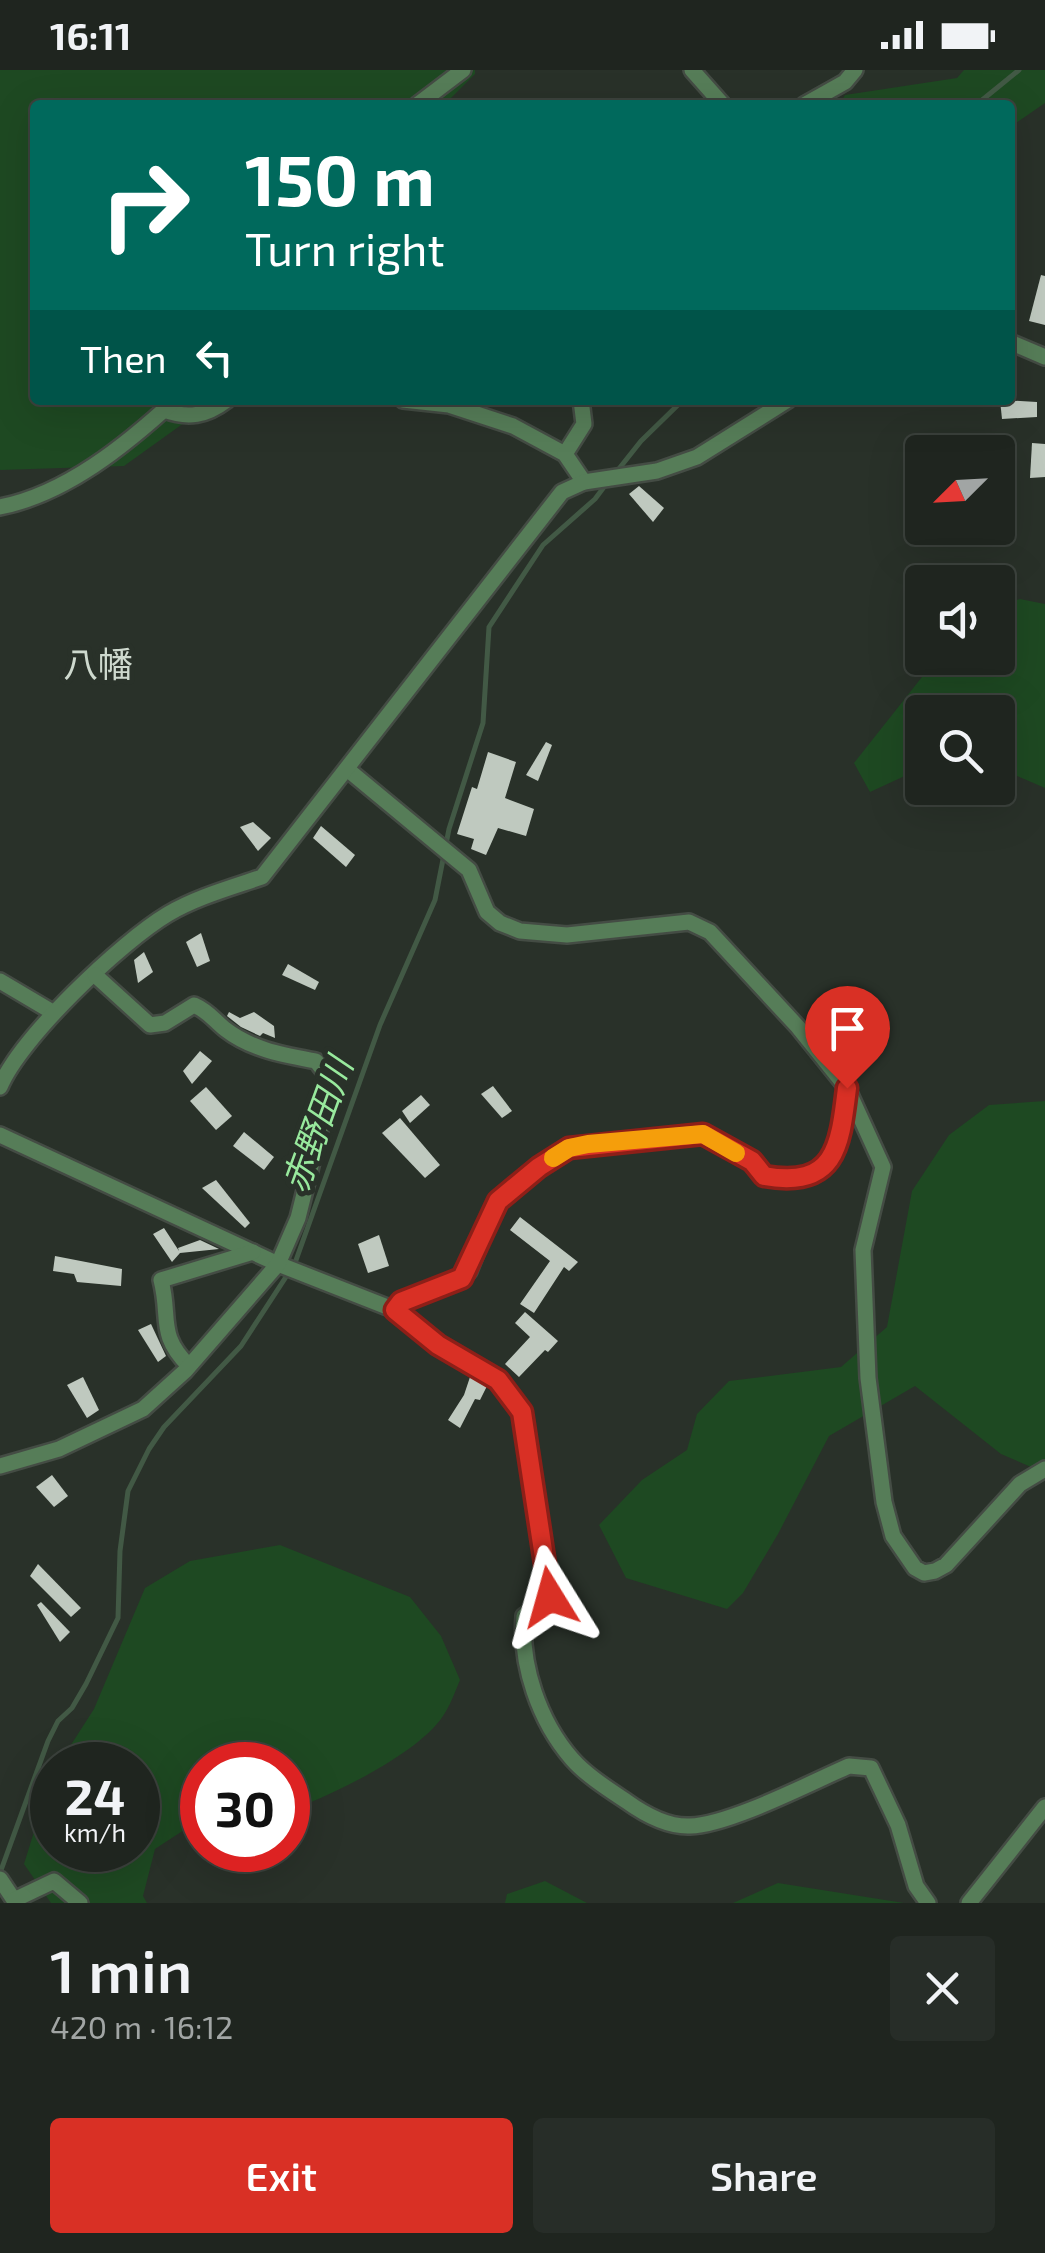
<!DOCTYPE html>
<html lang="en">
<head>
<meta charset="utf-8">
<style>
  body { margin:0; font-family:"Exo 2","Noto Sans JP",sans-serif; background:#272d28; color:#f1f3f6; height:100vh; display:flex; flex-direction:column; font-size:38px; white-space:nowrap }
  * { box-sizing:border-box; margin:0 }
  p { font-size:32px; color:#a1a5a4 }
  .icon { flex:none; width:55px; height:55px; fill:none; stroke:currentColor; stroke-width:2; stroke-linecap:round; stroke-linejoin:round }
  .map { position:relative; height:1833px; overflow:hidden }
  .sheet { display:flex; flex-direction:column; background:#1f251f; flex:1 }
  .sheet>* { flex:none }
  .top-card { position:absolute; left:30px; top:30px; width:985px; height:305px; border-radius:10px; box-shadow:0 10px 40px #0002,0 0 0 2px #3c423d; background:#00695c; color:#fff; overflow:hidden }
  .needle { width:65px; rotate:246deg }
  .buttons { position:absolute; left:905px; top:365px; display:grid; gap:20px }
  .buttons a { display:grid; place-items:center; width:110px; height:110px; border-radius:10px; background:#1f251f; box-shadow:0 10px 40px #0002,0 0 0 2px #3c423d; font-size:50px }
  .speed { position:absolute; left:30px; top:1672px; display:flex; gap:20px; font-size:50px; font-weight:700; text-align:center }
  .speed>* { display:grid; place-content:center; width:130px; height:130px; border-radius:50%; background:#1f251f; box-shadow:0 10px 40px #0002,0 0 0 2px #3c423d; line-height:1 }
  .speed small { font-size:25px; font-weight:400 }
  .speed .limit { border:15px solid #d22; background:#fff; color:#111 }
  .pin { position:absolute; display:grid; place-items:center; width:85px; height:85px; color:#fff; margin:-102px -42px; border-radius:50% 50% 50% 0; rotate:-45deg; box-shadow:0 0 10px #0007 }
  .pin .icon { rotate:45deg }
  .me { position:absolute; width:110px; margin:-55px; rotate:352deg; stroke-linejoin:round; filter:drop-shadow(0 0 8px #0008) }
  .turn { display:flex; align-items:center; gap:35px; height:210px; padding:0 50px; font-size:45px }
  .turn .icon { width:130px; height:130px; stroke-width:2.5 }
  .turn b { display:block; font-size:70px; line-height:85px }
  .then { display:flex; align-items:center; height:95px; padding:0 50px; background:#0003; gap:20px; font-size:38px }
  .round { display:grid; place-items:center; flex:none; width:105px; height:105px; border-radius:10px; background:#272d28 }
  .summary { display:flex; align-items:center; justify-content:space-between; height:170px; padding:0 50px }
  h1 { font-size:60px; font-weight:600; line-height:75px }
  .button { display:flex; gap:20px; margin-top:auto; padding:20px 50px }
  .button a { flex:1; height:115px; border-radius:10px; background:#d93025; color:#fff; font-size:40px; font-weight:600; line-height:115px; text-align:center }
  .button a+a { background:#272d28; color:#f1f3f6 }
  .status { display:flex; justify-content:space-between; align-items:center; height:70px; padding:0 50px; background:#1f251f; direction:ltr }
  .status svg { height:28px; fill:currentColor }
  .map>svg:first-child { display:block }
</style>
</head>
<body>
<div class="status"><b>16:11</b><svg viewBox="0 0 49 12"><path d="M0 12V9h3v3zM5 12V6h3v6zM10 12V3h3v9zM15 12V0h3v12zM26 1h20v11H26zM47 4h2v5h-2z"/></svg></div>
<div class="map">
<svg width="1045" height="1833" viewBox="0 0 1045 1833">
  <rect width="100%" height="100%" fill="#293129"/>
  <g fill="#1e4922">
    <path d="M0,0H475V4L444,35H35V330H216L124,396L0,400Z"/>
    <path d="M964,0H1045V33L1010,57V35H839L845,25L957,8Z"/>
    <path d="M1020,529L1045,534V718L1010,703L998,690V642H922V698L870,722L854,693L937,588H998V536Z"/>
    <path d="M1045,1031V1403L1001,1384L915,1316L829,1366L778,1464L743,1523L727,1539L626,1508L599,1455L642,1410L687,1380L697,1344L729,1311L841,1297L887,1257L912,1121L949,1065L989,1035Z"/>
    <path d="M280,1475L410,1527L441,1566L460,1610C455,1622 450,1636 443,1646C418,1684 331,1726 288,1741V1695H202V1753L184,1760L155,1779L143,1826L147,1833H51L24,1794L52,1704V1780H138V1695H58L94,1639L145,1518L190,1491Z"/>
    <path d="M545,1811L587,1833H505L507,1824Z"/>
    <path d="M778,1813L904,1833H733Z"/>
  </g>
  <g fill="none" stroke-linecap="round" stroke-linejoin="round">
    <g stroke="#425945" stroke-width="5">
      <path d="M976,35L1019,0"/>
      <path d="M614,405L641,371L683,330"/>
      <path d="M0,1803L48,1671L58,1651L72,1638L86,1614L118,1548L120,1481L128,1421L149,1379L164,1357L241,1276L295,1193L380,955L435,830L449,759L483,653L489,557L543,475L595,429L607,413"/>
    </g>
  </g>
  <g fill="#bfc9bf">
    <path d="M1041,205L1045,206V255L1029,251Z"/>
    <path d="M1000,330L1037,332V347L1002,349Z"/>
    <path d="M1032,373L1045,374V407L1030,408Z"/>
    <path d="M639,416L664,438L653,452L629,424Z"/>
    <path d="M546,672L552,675L538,711L526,705Z"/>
    <path d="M488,682L516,692L505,728L534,739L526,766L498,758L486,785L471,779L474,769L457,764L472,717L477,719Z"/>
    <path d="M253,752L271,768L258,781L240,757Z"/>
    <path d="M321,756L355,785L346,797L313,768Z"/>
    <path d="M201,863L210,891L197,897L186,872Z"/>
    <path d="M144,882L153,902L138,913L134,890Z"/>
    <path d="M288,894L319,912L315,920L282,905Z"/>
    <path d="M229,942L240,948L254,942L274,956L275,968L263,963L260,966L241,957L227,946Z"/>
    <path d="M200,981L212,991L192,1014L183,1001Z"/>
    <path d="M493,1016L512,1041L502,1048L481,1024Z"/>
    <path d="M206,1017L232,1046L216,1060L190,1031Z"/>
    <path d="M421,1025L430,1035L410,1053L402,1041Z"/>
    <path d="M400,1048L440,1095L425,1108L382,1063Z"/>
    <path d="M244,1062L274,1087L264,1100L233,1076Z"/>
    <path d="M216,1110L250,1153L245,1158L202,1118Z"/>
    <path d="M520,1147L578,1192L569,1201L564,1197L534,1243L520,1234L550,1191L510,1160Z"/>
    <path d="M164,1158L179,1181L178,1178L200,1170L219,1179L180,1183L172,1192L153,1164Z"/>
    <path d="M379,1165L389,1196L368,1203L358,1174Z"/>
    <path d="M55,1186L122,1199L121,1216L77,1212L74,1204L53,1201Z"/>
    <path d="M525,1242L558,1271L548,1282L545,1280L519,1307L505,1294L530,1267L515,1253Z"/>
    <path d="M151,1254L166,1286L158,1292L138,1260Z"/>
    <path d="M83,1307L99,1340L87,1348L67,1315Z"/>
    <path d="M470,1307L487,1316L480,1330L475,1329L460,1358L448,1350L464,1325Z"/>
    <path d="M52,1405L68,1426L54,1437L36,1417Z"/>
    <path d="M38,1494L81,1538L71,1547L30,1506Z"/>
    <path d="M41,1532L70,1562L60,1572L37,1535Z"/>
  </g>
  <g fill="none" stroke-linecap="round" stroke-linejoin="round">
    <g stroke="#444c44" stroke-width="20">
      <g id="minor">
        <path d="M692,0L723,35"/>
        <path d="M417,35L463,0"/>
        <path d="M804,35L845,12L855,0"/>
        <path d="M1010,272L1045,287"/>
        <path d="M403,330L449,335L513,356L565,384L584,412"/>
        <path d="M164,340C188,349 206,346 227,330"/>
        <path d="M565,384L584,354L581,330"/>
        <path d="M0,437C66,424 126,375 175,330"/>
        <path d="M347,699L469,800L487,842L500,853L520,861L567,865L689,852L710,862L798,957L847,1018L883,1097L863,1180L868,1308L884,1432L893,1466L915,1498L924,1503L935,1501L946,1495L1020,1414L1045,1399"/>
        <path d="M0,911L54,943"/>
        <path d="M0,1017C20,968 121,872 168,844C197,827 230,818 262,807L562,422L584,412L657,401L697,387L788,330"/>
        <path d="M0,1065L278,1194L395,1240L438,1275L498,1310L522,1341L550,1527L524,1546C520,1595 539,1651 572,1689C586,1705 608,1719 626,1731C644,1744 668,1757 690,1756C729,1755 810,1713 849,1696L871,1698L898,1755L916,1816L928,1833"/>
        <path d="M395,1240L401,1232L463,1208L469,1201L497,1131L539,1097L569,1078L703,1065L752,1091L764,1106C835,1118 840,1078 847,1020"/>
        <path d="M189,1296C157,1264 171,1249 161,1210L253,1182"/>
        <path d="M0,1396L59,1379L143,1339L185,1301L278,1194L298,1148L326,1036V1004L316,991C284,985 252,980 225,959C214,950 208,941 194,935L165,953L150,955L95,905"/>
        <path d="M0,1809L16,1833"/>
        <path d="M14,1830L54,1811L80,1833"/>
        <path d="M969,1833L1045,1737"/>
      </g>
    </g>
    <use href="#minor" stroke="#567d58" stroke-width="15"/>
  </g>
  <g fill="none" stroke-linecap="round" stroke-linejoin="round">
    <g stroke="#8d1f18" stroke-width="25">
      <path id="route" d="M550,1527L522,1342L498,1310L438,1275L395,1240L401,1232L462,1208L498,1131L539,1097L569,1078L703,1064L752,1091L764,1106C836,1119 840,1076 847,1018"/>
    </g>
    <use href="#route" stroke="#d93025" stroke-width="18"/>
    <path stroke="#f59e0b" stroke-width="18" d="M553,1088L569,1078L588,1074L703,1064L736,1083"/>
  </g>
  <g text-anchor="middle" stroke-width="10" stroke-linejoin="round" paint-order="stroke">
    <g font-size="35" fill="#ced9ce" stroke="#293129">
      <text x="98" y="607">八幡</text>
    </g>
    <g font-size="35" font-style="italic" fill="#98e99d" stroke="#293129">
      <text transform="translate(318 1055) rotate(-70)" y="12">赤野田川</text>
    </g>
  </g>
</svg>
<div class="buttons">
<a><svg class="needle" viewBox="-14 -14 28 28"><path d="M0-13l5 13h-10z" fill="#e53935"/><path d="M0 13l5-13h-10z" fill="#a1a5a4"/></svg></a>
<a><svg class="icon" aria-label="sound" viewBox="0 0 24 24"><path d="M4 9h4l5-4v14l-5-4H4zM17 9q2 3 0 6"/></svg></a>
<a><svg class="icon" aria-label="search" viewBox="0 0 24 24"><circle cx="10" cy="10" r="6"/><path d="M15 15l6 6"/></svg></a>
</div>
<div class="speed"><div>24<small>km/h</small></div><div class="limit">30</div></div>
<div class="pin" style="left:847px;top:1018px;background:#d93025"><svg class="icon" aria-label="arrive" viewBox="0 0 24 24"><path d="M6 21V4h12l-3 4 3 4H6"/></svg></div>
<svg class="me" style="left:550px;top:1527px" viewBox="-20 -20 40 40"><path d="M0-17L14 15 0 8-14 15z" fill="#d93025" stroke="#fff" stroke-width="4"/></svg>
<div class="top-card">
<div class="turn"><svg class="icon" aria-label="right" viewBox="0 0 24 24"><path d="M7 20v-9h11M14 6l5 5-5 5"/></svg><div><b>150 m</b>Turn right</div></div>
<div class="then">Then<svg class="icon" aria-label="left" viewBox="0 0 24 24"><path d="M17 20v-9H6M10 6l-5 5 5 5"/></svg></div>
</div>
</div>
<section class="sheet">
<div class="summary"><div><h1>1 min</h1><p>420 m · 16:12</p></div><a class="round"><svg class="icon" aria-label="close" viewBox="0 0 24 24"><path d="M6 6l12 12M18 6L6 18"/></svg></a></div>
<div class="button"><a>Exit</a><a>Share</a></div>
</section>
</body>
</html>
